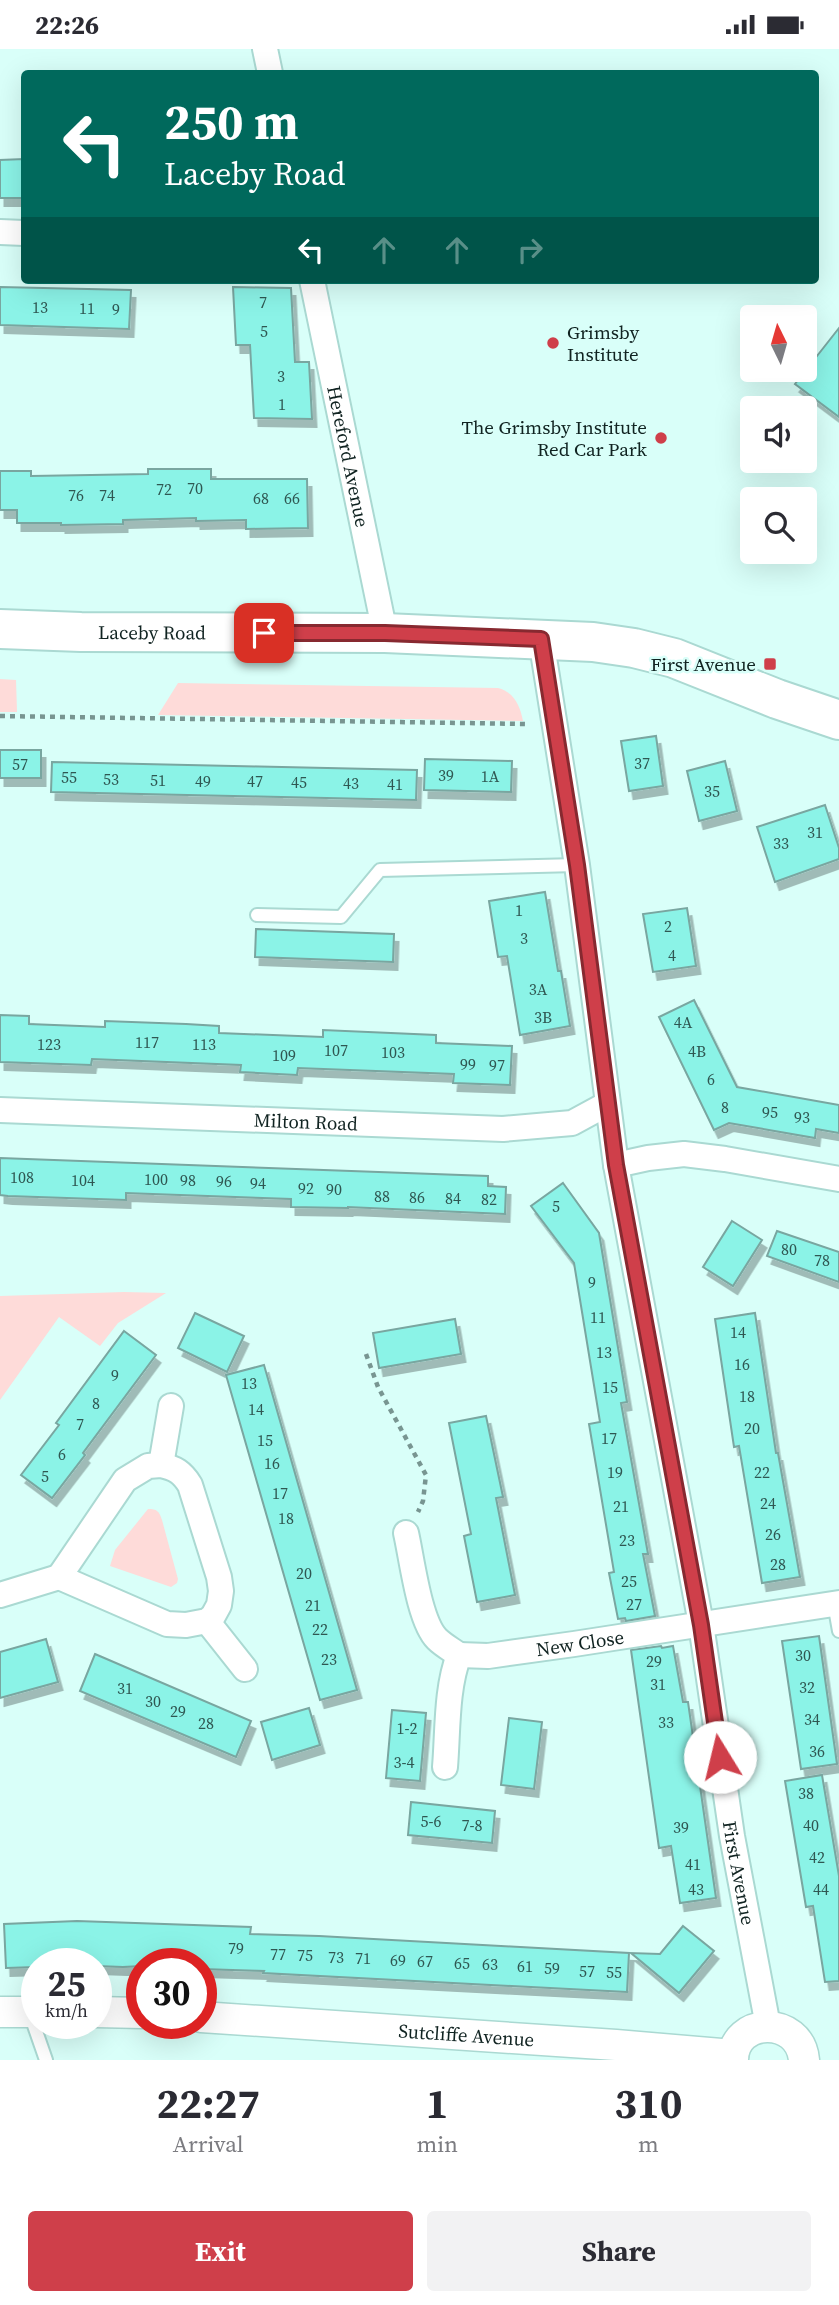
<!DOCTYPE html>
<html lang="en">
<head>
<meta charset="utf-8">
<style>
  body { margin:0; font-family:"Source Serif 4",serif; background:#f2f2f3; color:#2b2b33; height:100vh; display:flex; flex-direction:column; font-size:26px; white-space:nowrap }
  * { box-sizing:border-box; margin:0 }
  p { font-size:23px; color:#7c7c81 }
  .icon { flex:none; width:38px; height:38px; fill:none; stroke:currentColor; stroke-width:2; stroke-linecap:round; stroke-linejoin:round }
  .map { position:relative; height:2011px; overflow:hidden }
  .side { display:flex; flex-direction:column; background:#fff; flex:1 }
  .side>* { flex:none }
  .guide { position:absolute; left:21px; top:21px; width:798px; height:214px; border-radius:7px; box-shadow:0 7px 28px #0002; background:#00695c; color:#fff; overflow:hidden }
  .needle { width:46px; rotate:355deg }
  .buttons { position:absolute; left:740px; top:256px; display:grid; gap:14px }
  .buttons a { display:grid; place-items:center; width:77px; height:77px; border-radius:7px; background:#fff; box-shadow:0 7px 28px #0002; font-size:35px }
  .speed { position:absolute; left:21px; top:1899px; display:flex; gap:14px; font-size:35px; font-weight:700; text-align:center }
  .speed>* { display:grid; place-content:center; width:91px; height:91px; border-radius:50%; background:#fff; box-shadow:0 7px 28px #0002; line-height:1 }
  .speed small { font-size:18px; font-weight:400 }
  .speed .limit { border:10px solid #d22; background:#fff; color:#111 }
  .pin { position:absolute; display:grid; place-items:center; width:60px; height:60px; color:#fff; margin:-30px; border-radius:14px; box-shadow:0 4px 10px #0006 }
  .me { position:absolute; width:77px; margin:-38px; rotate:351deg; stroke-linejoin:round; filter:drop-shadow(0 0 5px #0008) }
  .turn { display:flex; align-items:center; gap:24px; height:147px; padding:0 28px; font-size:32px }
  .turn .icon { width:91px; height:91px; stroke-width:2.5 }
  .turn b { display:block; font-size:49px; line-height:60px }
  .lanes { display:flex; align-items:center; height:66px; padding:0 28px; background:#0003; justify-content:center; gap:35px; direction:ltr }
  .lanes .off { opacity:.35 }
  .eta { display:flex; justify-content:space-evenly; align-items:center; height:119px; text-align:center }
  .eta b { font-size:42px; font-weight:700; line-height:49px }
  .cta { display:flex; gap:14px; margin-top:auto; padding:14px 28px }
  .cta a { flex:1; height:80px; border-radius:7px; background:#cf3f4a; color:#fff; font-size:28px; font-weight:700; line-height:80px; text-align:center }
  .cta a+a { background:#f2f2f3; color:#2b2b33 }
  .status { display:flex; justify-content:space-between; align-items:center; height:49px; padding:0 35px; background:#fff; direction:ltr }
  .status svg { height:19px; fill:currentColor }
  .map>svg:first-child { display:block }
</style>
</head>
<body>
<div class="status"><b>22:26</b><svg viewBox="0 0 49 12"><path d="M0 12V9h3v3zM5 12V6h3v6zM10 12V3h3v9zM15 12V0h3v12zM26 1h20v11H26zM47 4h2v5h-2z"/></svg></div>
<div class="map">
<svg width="839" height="2011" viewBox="0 0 839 2011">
  <defs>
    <filter id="shadow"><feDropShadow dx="4.5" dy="8" stdDeviation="0" flood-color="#0004"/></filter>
  </defs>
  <rect width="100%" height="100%" fill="#d9fff9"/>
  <g fill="#fedbd9">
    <path d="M0,630L16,631L17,663H0Z"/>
    <path d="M178,634L498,639C514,643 520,657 523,672L158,666Z"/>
    <path d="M124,1243L166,1244L118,1274L100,1297L59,1268L0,1351V1247Z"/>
    <path d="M148,1460C157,1460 159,1462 162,1471L178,1530L177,1534L171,1538L110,1517L115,1501Z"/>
  </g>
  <g fill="#8bf3e7" stroke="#79a6a0" stroke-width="2" filter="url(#shadow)">
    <path d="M24,110V149H0V111Z"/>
    <path d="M0,238L131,241L129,280L0,276Z"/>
    <path d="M233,238L291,239L295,313H309L312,370L254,369L250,296H236Z"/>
    <path d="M839,279V368L795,335Z"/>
    <path d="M148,420H211V430H307L308,479L246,480V471L196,472V469L123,471V475L61,476V474H17V461H0V422H31V427L91,426L148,425Z"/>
    <path d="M656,687L663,737L629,742L621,692Z"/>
    <rect x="0" y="701" width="41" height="28"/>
    <path d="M425,710L512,712L511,743L424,741Z"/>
    <path d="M725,712L737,762L699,772L687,722Z"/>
    <path d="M52,713L417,721L416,751L51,743Z"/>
    <path d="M825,756L839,799V810L775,833L757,778Z"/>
    <path d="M545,843L558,922H561L570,977L520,986L507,907L498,908L489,852Z"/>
    <path d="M687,859L696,917L653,923L643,865Z"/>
    <path d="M256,880L394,885L393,913L255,908Z"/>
    <path d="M694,951L737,1038L839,1056V1084L816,1080L815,1089L729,1074L714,1081L659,968Z"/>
    <path d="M0,966L29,967V975L105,978V972L186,975L219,977V984L323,988V981L436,986V994L512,997L510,1036L453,1034L454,1025L298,1019L297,1026L240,1023L241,1016L92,1010L91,1016L0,1013Z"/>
    <path d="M0,1109L488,1127V1137L506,1138L505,1165L348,1158V1159L291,1158V1150L126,1144V1151L8,1147L0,1146Z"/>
    <path d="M563,1134L599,1184L627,1353L621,1354L648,1505H643L655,1567L626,1572L625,1569L618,1570L609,1524L614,1523L589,1375L600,1373L574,1214L531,1157Z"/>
    <path d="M732,1172L762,1191L733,1237L703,1218Z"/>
    <path d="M777,1182L839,1203V1233L767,1207Z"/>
    <path d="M195,1264L244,1287L227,1323L178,1299Z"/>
    <path d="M755,1264L776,1404H778L800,1528L762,1534L739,1397L734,1398L715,1270Z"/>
    <path d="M455,1270L461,1305L379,1319L373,1284Z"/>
    <path d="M124,1282L156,1306L83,1404L85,1406L52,1449L21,1426L59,1376L56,1374Z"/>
    <path d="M264,1316L357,1641L320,1651L226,1326Z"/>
    <path d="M486,1367L503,1448L496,1449L515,1546L477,1553L464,1487L471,1485L449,1374Z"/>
    <path d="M819,1587L837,1715L801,1720L782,1592Z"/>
    <path d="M46,1590L58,1633L0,1649V1603Z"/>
    <path d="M661,1597L662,1599L673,1597L683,1653H688L716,1849L680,1854L671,1797L659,1799L631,1601Z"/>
    <path d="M95,1605L251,1672L236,1708L80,1642Z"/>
    <path d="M309,1659L320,1696L272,1711L261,1673Z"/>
    <path d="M392,1661L426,1664L420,1732L386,1729Z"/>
    <path d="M509,1669L542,1673L534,1740L501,1736Z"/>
    <path d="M822,1726L839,1827V1932L825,1933L813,1857L806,1858L785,1732Z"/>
    <path d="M411,1753L495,1762L492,1794L408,1786Z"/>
    <path d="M77,1872L251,1878L250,1885L319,1887L629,1904L627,1943L263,1924L264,1922L201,1920V1914H142V1917L123,1918L96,1917V1914H37V1918L6,1919L4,1875Z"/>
    <path d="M683,1877L714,1902L679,1944L631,1904L660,1905Z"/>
  </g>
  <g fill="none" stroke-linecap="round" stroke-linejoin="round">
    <g stroke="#aad9d2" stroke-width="16">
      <g id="service">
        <path d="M257,866L341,868L380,821L577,816"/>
        <path d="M834,1554L839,1582"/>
        <path d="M30,1965L46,2011"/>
      </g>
    </g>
    <g stroke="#aad9d2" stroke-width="28">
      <g id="minor">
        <path d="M265,0L270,24"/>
        <path d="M0,183L24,184"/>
        <path id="s1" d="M312,231L385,584"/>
        <path id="s2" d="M541,590L577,816L616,1116L701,1575L732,1787L768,1977"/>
        <path id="s3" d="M0,1061L503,1080L572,1074L607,1055"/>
        <path d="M616,1116L648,1109L684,1105L725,1110L839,1130"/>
        <path d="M161,1416C175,1419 182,1423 190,1436L219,1528L221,1542L219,1556L213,1567L207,1572L186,1576L167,1575L59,1528L125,1431L148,1417Z"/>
        <path d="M161,1416L171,1357"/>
        <path d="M406,1484C412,1510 419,1572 437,1590C443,1596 452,1601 459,1606C446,1640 448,1682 445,1718"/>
        <path d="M0,1546L59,1528"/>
        <path d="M207,1572L245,1620"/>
        <path id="s4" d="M459,1606L488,1607L574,1595L839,1554"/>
      </g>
    </g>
    <g stroke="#aad9d2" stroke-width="33">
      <g id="tertiary">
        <path d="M0,1963H37"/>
        <path d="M96,1963L142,1964"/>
        <path id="s5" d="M201,1968L616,1996L733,2006"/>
        <path d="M733,2011C733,1968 800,1966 804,2011"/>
      </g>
    </g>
    <g stroke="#aad9d2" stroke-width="42">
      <g id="trunk">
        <path id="s6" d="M0,580L81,583L385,584L593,593L634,599L674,609L777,650L839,671"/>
      </g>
    </g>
    <g stroke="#789591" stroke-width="4.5" stroke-dasharray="5 5" stroke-linecap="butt">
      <path d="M0,667L528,675"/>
      <path d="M366,1305L378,1338L426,1426L423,1452L418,1463"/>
    </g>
    <use href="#service" stroke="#fff" stroke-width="12"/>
    <use href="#minor" stroke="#fff" stroke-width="24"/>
    <use href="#tertiary" stroke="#fff" stroke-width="30"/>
    <use href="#trunk" stroke="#fff" stroke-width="38"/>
  </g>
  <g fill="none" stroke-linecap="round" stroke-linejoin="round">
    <g stroke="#872930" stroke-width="18">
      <path id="route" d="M264,584H385L541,590L577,816L616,1116L701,1576L720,1708"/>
    </g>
    <use href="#route" stroke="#cf3f4a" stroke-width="12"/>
  </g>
  <g fill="#cf3f4a" stroke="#d9fff9" stroke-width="2.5">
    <circle cx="553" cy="294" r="7"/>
    <circle cx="661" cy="389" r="7"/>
    <rect x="763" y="608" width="14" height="14" rx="3.5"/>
  </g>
  <g text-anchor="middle" stroke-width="5" stroke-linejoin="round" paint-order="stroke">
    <g font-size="16" fill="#2f5752">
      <text x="263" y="259">7</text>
      <text x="40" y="264">13</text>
      <text x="87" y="265">11</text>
      <text x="116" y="266">9</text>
      <text x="264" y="288">5</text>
      <text x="281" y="333">3</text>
      <text x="282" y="361">1</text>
      <text x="195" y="445">70</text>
      <text x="164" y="446">72</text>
      <text x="76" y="452">76</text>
      <text x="107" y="452">74</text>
      <text x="261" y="455">68</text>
      <text x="292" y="455">66</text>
      <text x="642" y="720">37</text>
      <text x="20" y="721">57</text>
      <text x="446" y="732">39</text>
      <text x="490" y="733">1A</text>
      <text x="69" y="734">55</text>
      <text x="111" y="736">53</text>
      <text x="158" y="737">51</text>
      <text x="203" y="738">49</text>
      <text x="255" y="738">47</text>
      <text x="299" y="739">45</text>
      <text x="351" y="740">43</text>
      <text x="395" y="741">41</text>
      <text x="712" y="748">35</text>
      <text x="815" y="789">31</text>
      <text x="781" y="800">33</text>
      <text x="519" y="867">1</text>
      <text x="668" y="883">2</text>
      <text x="524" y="895">3</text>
      <text x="672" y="912">4</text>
      <text x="538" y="946">3A</text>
      <text x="543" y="974">3B</text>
      <text x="683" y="979">4A</text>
      <text x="147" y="999">117</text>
      <text x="49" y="1001">123</text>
      <text x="204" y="1001">113</text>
      <text x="336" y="1007">107</text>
      <text x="697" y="1008">4B</text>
      <text x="393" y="1009">103</text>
      <text x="284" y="1012">109</text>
      <text x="468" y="1021">99</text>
      <text x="497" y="1022">97</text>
      <text x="711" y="1036">6</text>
      <text x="725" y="1064">8</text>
      <text x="770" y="1069">95</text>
      <text x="802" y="1074">93</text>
      <text x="22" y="1134">108</text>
      <text x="156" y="1136">100</text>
      <text x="83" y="1137">104</text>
      <text x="188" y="1137">98</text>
      <text x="224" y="1138">96</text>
      <text x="258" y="1140">94</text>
      <text x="306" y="1145">92</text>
      <text x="334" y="1146">90</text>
      <text x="382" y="1153">88</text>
      <text x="417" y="1154">86</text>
      <text x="453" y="1155">84</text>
      <text x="489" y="1156">82</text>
      <text x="556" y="1163">5</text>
      <text x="789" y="1206">80</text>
      <text x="822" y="1217">78</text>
      <text x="592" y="1239">9</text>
      <text x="598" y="1274">11</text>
      <text x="738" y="1289">14</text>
      <text x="604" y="1309">13</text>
      <text x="742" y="1321">16</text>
      <text x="115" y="1332">9</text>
      <text x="249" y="1340">13</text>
      <text x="610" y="1344">15</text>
      <text x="747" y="1353">18</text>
      <text x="96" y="1360">8</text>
      <text x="256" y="1366">14</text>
      <text x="80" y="1381">7</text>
      <text x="752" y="1385">20</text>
      <text x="609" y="1395">17</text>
      <text x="265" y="1397">15</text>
      <text x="62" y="1411">6</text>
      <text x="272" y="1420">16</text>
      <text x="615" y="1429">19</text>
      <text x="762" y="1429">22</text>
      <text x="45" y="1433">5</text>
      <text x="280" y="1450">17</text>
      <text x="768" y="1460">24</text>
      <text x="621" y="1463">21</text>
      <text x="286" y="1475">18</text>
      <text x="773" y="1491">26</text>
      <text x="627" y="1497">23</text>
      <text x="778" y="1521">28</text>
      <text x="304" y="1530">20</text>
      <text x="629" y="1538">25</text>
      <text x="634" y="1561">27</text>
      <text x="313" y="1562">21</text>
      <text x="320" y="1586">22</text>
      <text x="803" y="1612">30</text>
      <text x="329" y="1616">23</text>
      <text x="654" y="1618">29</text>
      <text x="658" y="1641">31</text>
      <text x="807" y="1644">32</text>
      <text x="125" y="1645">31</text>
      <text x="153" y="1658">30</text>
      <text x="178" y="1668">29</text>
      <text x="812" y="1676">34</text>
      <text x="666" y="1679">33</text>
      <text x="206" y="1680">28</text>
      <text x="407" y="1685">1-2</text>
      <text x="817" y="1708">36</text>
      <text x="404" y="1719">3-4</text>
      <text x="806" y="1750">38</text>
      <text x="431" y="1778">5-6</text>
      <text x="472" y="1782">7-8</text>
      <text x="811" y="1782">40</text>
      <text x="681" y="1784">39</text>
      <text x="817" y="1814">42</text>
      <text x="693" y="1821">41</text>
      <text x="696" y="1846">43</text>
      <text x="821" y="1846">44</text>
      <text x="236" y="1905">79</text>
      <text x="278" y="1911">77</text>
      <text x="305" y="1912">75</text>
      <text x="336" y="1914">73</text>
      <text x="363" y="1915">71</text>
      <text x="398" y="1917">69</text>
      <text x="425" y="1918">67</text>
      <text x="462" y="1920">65</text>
      <text x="490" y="1921">63</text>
      <text x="525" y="1923">61</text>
      <text x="552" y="1925">59</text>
      <text x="587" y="1928">57</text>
      <text x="614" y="1929">55</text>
    </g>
    <g font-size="19" fill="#102321" stroke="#d9fff9" text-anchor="end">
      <text x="567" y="290" text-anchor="start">Grimsby<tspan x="567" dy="22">Institute</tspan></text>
      <text x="647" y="385">The Grimsby Institute<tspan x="647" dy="22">Red Car Park</tspan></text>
      <text x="756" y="622">First Avenue</text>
    </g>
    <g font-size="19" fill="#102321" stroke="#d9fff9">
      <text dy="7" stroke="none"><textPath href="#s1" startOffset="180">Hereford Avenue</textPath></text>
      <text dy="7" stroke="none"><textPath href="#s6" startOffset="152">Laceby Road</textPath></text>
      <text dy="7" stroke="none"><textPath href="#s3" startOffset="306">Milton Road</textPath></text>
      <text dy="7" stroke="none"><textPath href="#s4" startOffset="122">New Close</textPath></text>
      <text dy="7" stroke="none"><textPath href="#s2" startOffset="1250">First Avenue</textPath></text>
      <text dy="7" stroke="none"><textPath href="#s5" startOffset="266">Sutcliffe Avenue</textPath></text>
    </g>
  </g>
</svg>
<div class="buttons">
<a><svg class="needle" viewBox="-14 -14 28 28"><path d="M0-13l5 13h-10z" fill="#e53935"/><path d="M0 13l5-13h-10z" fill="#7c7c81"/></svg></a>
<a><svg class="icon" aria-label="sound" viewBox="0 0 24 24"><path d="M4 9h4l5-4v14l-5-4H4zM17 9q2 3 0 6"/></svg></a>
<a><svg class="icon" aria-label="search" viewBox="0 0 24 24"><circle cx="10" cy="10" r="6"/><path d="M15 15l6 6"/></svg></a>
</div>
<div class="speed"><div>25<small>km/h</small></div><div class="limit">30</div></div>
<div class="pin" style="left:264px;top:584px;background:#d93025"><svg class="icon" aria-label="arrive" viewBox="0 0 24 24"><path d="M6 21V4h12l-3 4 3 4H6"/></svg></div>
<svg class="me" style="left:720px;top:1708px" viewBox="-20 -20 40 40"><circle r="19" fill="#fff"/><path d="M0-13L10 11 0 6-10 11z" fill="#cf3f4a"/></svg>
<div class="guide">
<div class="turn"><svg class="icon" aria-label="left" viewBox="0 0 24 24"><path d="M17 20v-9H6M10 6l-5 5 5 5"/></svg><div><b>250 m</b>Laceby Road</div></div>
<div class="lanes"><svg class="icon" aria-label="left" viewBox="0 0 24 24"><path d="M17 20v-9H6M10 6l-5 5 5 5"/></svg><svg class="icon off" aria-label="ahead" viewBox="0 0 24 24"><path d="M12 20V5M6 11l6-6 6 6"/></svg><svg class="icon off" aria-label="ahead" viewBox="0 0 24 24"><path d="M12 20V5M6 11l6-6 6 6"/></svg><svg class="icon off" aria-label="right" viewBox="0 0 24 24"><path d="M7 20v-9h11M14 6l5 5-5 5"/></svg></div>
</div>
</div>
<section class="side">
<div class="eta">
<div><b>22:27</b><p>Arrival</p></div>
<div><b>1</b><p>min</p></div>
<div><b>310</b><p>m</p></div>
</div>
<div class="cta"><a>Exit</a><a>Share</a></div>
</section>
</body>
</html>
